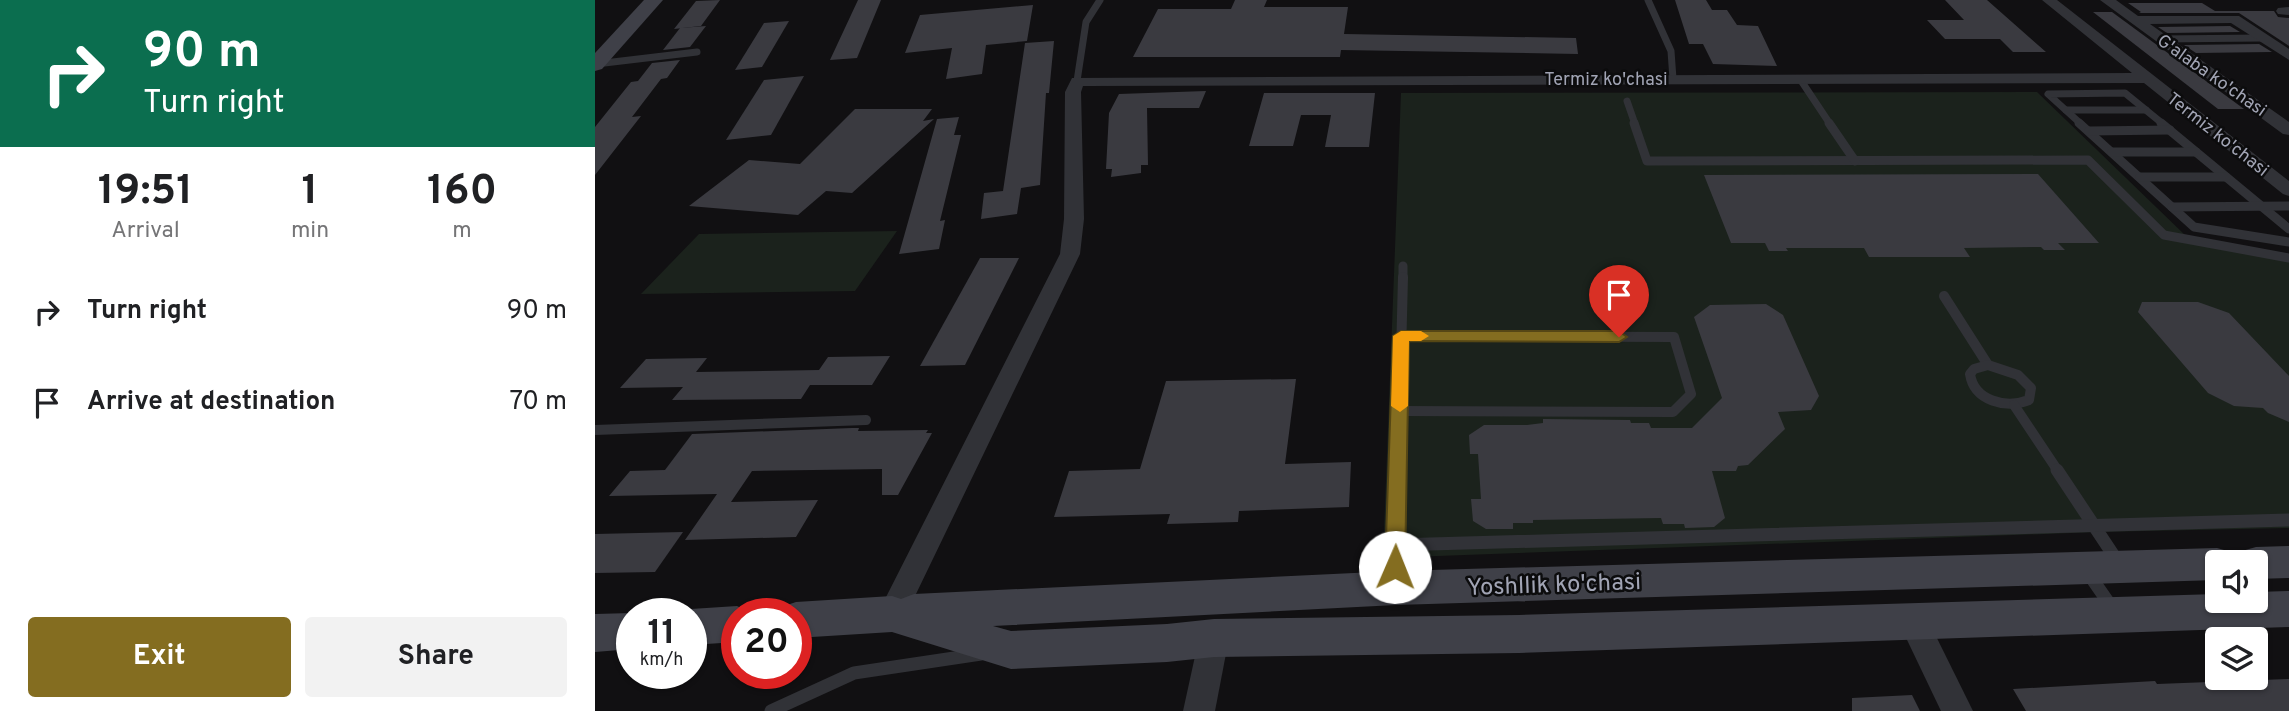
<!DOCTYPE html>
<html lang="en">
<head>
<meta charset="utf-8">
<style>
  body { margin:0; font-family:Overpass,sans-serif; background:#f2f2f2; color:#202124; height:100vh; display:flex; flex-direction:column; font-size:26px; white-space:nowrap }
  * { box-sizing:border-box; margin:0 }
  p { font-size:23px; color:#757577 }
  .icon { flex:none; width:38px; height:38px; fill:none; stroke:currentColor; stroke-width:2; stroke-linecap:round; stroke-linejoin:round }
  .map { position:relative; flex:1; overflow:hidden }
  .sheet { display:flex; flex-direction:column; background:#fff; width:595px }
  .sheet>* { flex:none }
  .banner { background:#0b6e4f; color:#fff; overflow:hidden }
  .buttons { position:absolute; left:1610px; top:550px; display:grid; gap:14px }
  .buttons a { display:grid; place-items:center; width:63px; height:63px; border-radius:7px; background:#fff; box-shadow:0 2px 5px #0004; font-size:35px }
  .speed { position:absolute; left:21px; top:598px; display:flex; gap:14px; font-size:35px; font-weight:700; text-align:center }
  .speed>* { display:grid; place-content:center; width:91px; height:91px; border-radius:50%; background:#fff; box-shadow:0 2px 5px #0004; line-height:1 }
  .speed small { font-size:18px; font-weight:400 }
  .speed .limit { border:10px solid #d22; background:#fff; color:#111 }
  .pin { position:absolute; display:grid; place-items:center; width:60px; height:60px; color:#fff; margin:-72px -30px; border-radius:50% 50% 50% 0; rotate:-45deg; box-shadow:0 0 7px #0007 }
  .pin .icon { rotate:45deg }
  .me { position:absolute; width:77px; margin:-38px; rotate:1deg; stroke-linejoin:round; filter:drop-shadow(0 0 5px #0008) }
  .turn { display:flex; align-items:center; gap:24px; height:147px; padding:0 28px; font-size:32px }
  .turn .icon { width:91px; height:91px; stroke-width:2.5 }
  .turn b { display:block; font-size:49px; line-height:60px }
  .eta { display:flex; justify-content:space-evenly; align-items:center; height:119px; text-align:center }
  .eta b { font-size:42px; font-weight:700; line-height:49px }
  .cta { display:flex; gap:14px; margin-top:auto; padding:14px 28px }
  .cta a { flex:1; height:80px; border-radius:7px; background:#846d20; color:#fff; font-size:28px; font-weight:700; line-height:80px; text-align:center }
  .cta a+a { background:#f2f2f2; color:#202124 }
  ul { padding:0; list-style:none }
  li { display:flex; align-items:center; gap:21px; height:91px; padding:0 28px }
  li div { flex:1 }
  li b { display:block; font-size:26px }
  li em { font-style:normal }
  main { display:flex; flex:1; min-height:0 }
  .map>svg:first-child { display:block }
</style>
</head>
<body>
<main>
<section class="sheet">
<div class="banner">
<div class="turn"><svg class="icon" aria-label="right" viewBox="0 0 24 24"><path d="M7 20v-9h11M14 6l5 5-5 5"/></svg><div><b>90 m</b>Turn right</div></div>
</div>
<div class="eta">
<div><b>19:51</b><p>Arrival</p></div>
<div><b>1</b><p>min</p></div>
<div><b>160</b><p>m</p></div>
</div>
<ul>
<li><svg class="icon" aria-label="right" viewBox="0 0 24 24"><path d="M7 20v-9h11M14 6l5 5-5 5"/></svg><div><b>Turn right</b></div><em>90 m</em></li>
<li><svg class="icon" aria-label="arrive" viewBox="0 0 24 24"><path d="M6 21V4h12l-3 4 3 4H6"/></svg><div><b>Arrive at destination</b></div><em>70 m</em></li>
</ul>
<div class="cta"><a>Exit</a><a>Share</a></div>
</section>
<div class="map">
<svg width="1694" height="711" viewBox="0 0 1694 711">
  <rect width="100%" height="100%" fill="#111012"/>
  <g fill="#1b221c">
    <path d="M1442,92L1591,236L1694,254V528L1503,532L788,558L806,93Z"/>
    <path d="M302,231L260,291L46,294L104,234Z"/>
  </g>
  <g fill="#3a3a40">
    <path d="M125,0L106,26L79,29L101,1Z"/>
    <path d="M263,0H286L262,58L235,60Z"/>
    <path d="M640,0H672L669,7H753L749,34L981,38L983,54L746,50L745,57H538L563,9H636Z"/>
    <path d="M1080,0H1111L1117,10H1132L1142,25L1163,26L1182,66L1118,64L1108,44H1094Z"/>
    <path d="M1350,0H1392L1451,52H1418L1405,39H1350L1332,20H1369Z"/>
    <path d="M1533,3H1607L1620,11H1679L1683,17L1694,18V46L1644,13H1544L1546,12Z"/>
    <path d="M438,5L432,41L391,45L387,74L351,79L357,48L310,53L325,15Z"/>
    <path d="M1498,12H1517L1649,109H1623Z"/>
    <path d="M194,21L167,67L140,70L169,23Z"/>
    <path d="M111,26L95,47L68,50L85,28Z"/>
    <path d="M1635,26L1645,32L1572,33L1563,27Z"/>
    <path d="M459,41L454,93H451L445,185L426,188L422,214L386,219L389,193L408,191L430,43Z"/>
    <path d="M1664,44L1677,52L1601,53L1589,45Z"/>
    <path d="M85,60L72,78L66,79L37,117L46,116L0,175V127L36,82L43,81L57,63Z"/>
    <path d="M209,76L176,135L131,140L169,80Z"/>
    <path d="M611,91L604,108H552L553,165H546V173L516,177L517,169H511L514,113L524,94Z"/>
    <path d="M669,93H780L774,147H730L736,115H706L698,146H654Z"/>
    <path d="M260,109H337L328,121L339,119L257,193L231,191L203,215L94,206L154,160L205,164Z"/>
    <path d="M364,117L359,135H366L345,221L350,220L344,249L304,254L342,119Z"/>
    <path d="M1443,174L1504,243H1463L1470,250H1449L1446,247L1369,248L1375,257H1274L1269,248H1191L1193,251H1174L1170,243H1136L1109,175Z"/>
    <path d="M385,258H424L370,365L325,366Z"/>
    <path d="M1547,302H1603L1634,313L1694,376V422L1673,413L1668,408L1639,406L1613,393L1543,312Z"/>
    <path d="M1171,304L1188,315L1224,396L1216,410L1183,412L1190,429L1153,465L1143,466L1141,471H1117L1130,518L1119,527L1090,528L1089,524H1068L1066,518L938,520V523H918V529H891L878,521L876,499H886L883,454H875L874,435L889,425H932L948,423V419L1035,420L1036,423H1054L1056,428H1097L1127,398L1099,317L1115,305Z"/>
    <path d="M295,356L277,385H215L206,399L77,400L88,387L25,388L51,359L112,358L101,372L224,370L233,357Z"/>
    <path d="M701,379L690,464L756,462L754,507L644,511L643,522L572,524L575,514L459,517L474,471L545,469L571,381Z"/>
    <path d="M257,428H264L263,431L333,430L331,433H337L303,495H287V469L157,471L136,502L223,500L201,537L90,540L122,494L14,496L35,471L70,470L97,434Z"/>
    <path d="M88,532L60,572L0,573V534Z"/>
    <path d="M1694,679V711H1431L1418,689L1560,681L1562,684Z"/>
    <path d="M1317,695L1325,711H1257V698Z"/>
  </g>
  <g fill="none" stroke-linecap="round" stroke-linejoin="round">
    <g stroke="#313237" stroke-width="7">
      <path d="M1053,0L1076,51L1078,79"/>
      <path d="M1566,39L1666,38"/>
      <path d="M1,64L102,52"/>
      <path d="M1205,79L1235,124"/>
      <path d="M482,81L491,22L505,0"/>
      <path d="M1032,101L1040,124"/>
      <path d="M1471,110H1551"/>
      <path d="M1486,124L1453,94L1530,93L1568,124"/>
    </g>
    <g stroke="#313237" stroke-width="9">
      <path d="M1039,123L1052,161L1493,160L1569,235L1694,258"/>
      <path d="M1234,123L1260,161"/>
      <path d="M1484,123L1599,227L1694,242"/>
      <path d="M1566,123L1694,229"/>
      <path d="M1494,131L1575,130"/>
      <path d="M1517,152H1601"/>
      <path d="M1545,177H1631"/>
      <path d="M1577,207L1694,206"/>
      <path d="M808,279V266"/>
    </g>
    <g stroke="#313237" stroke-width="10">
      <path d="M1349,296L1393,365"/>
      <path d="M1393,365L1423,375L1436,388L1434,400C1411,409 1379,401 1375,374L1379,369Z"/>
      <path d="M1419,405L1463,471"/>
      <path d="M805,411L1078,412L1096,394L1079,337L806,336"/>
      <path d="M0,430L271,420"/>
      <path d="M803,471L808,277"/>
    </g>
    <g stroke="#313237" stroke-width="13">
      <path d="M1462,470L1523,562"/>
      <path d="M800,545L1694,520"/>
      <path d="M1493,573L1518,609"/>
      <path d="M801,585L804,470"/>
      <path d="M176,711L259,673L386,654"/>
    </g>
    <g fill="#313237" fill-rule="evenodd">
      <path d="M1447,0H1462L1694,181V196L1688,194L1549,83L488,86L486,92L489,219L485,254L307,623L297,627L287,623L282,614L287,605L465,254L469,219L470,92L477,78L1537,73Z"/>
      <path d="M1505,0H1521L1543,16H1644L1694,49V60L1636,23L1555,24L1694,122V135L1688,134Z"/>
      <path d="M1694,7V15L1683,14L1681,11L1683,8Z"/>
      <path d="M1318,608L1329,612L1378,711H1346L1303,621L1307,612Z"/>
      <path d="M619,625L630,628L634,638L620,711H588L604,638L608,628Z"/>
    </g>
    <g fill="#3f4048" fill-rule="evenodd">
      <path d="M49,0H68L7,69L0,71V53Z"/>
      <path d="M1694,546V578L1661,579V562H1642L1647,551L1661,547Z"/>
      <path d="M1622,548L1636,552L1640,562H1622V580L801,605L398,626L416,631L572,624L619,619L924,615L1622,594V600H1661V592L1694,591V627L924,653L619,657L572,662L416,669L297,632L201,638V614H183L186,607L201,602L297,596L306,599L319,594L801,571Z"/>
      <path d="M142,606L158,614H142V642L96,645V614H81L96,609Z"/>
      <path d="M37,613L42,614H37V649L0,652V614Z"/>
    </g>
  </g>
  <path fill="#846d20" stroke="#564715" stroke-width="2" d="M806,331H1024L1032,337L1024,342L814,341L810,567L807,573L800,575L793,573L790,567L798,336Z"/>
  <path fill="#f59e0b" d="M806,331H826L834,336L826,341H814L813,406L805,412L796,406L798,336Z"/>
  <g text-anchor="middle" stroke-width="5" stroke-linejoin="round" paint-order="stroke">
    <g font-size="18" fill="#a1a4b4" stroke="#0c0c0d">
      <text transform="translate(1617 75) rotate(35)" y="6">G'alaba ko'chasi</text>
      <text x="1011" y="85">Termiz ko'chasi</text>
      <text transform="translate(1623 134) rotate(38)" y="6">Termiz ko'chasi</text>
    </g>
    <g font-size="24" fill="#a1a4b4" stroke="#0c0c0d">
      <text transform="translate(959 584) rotate(-2)" y="8">Yoshllik ko'chasi</text>
    </g>
  </g>
</svg>
<div class="buttons">
<a><svg class="icon" aria-label="sound" viewBox="0 0 24 24"><path d="M4 9h4l5-4v14l-5-4H4zM17 9q2 3 0 6"/></svg></a>
<a><svg class="icon" aria-label="layers" viewBox="0 0 24 24"><path d="M12 4l9 5-9 5-9-5zM3 14l9 5 9-5"/></svg></a>
</div>
<div class="speed"><div>11<small>km/h</small></div><div class="limit">20</div></div>
<div class="pin" style="left:1024px;top:337px;background:#d93025"><svg class="icon" aria-label="arrive" viewBox="0 0 24 24"><path d="M6 21V4h12l-3 4 3 4H6"/></svg></div>
<svg class="me" style="left:800px;top:567px" viewBox="-20 -20 40 40"><circle r="19" fill="#fff"/><path d="M0-13L10 11 0 6-10 11z" fill="#846d20"/></svg>
</div>
</main>
</body>
</html>
